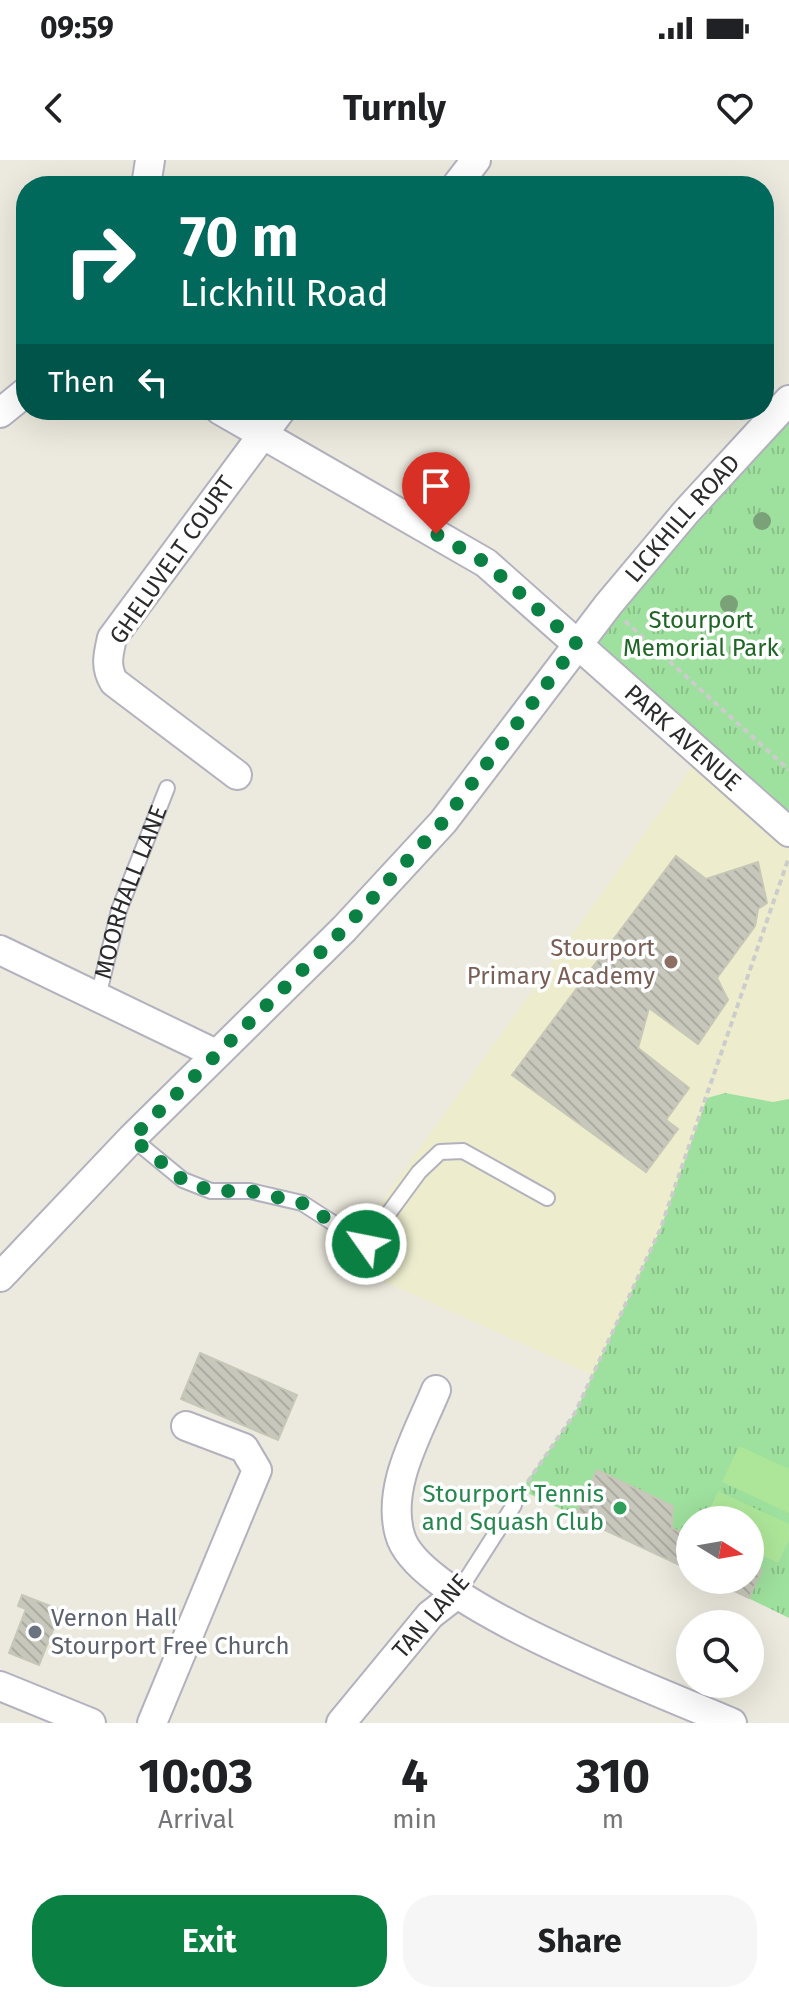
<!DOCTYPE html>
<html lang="en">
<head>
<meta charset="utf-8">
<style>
  body { margin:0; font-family:"Fira Sans",sans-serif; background:#f6f6f6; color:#202124; height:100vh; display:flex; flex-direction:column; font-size:30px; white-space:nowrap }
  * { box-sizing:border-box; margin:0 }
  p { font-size:26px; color:#757577 }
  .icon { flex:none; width:44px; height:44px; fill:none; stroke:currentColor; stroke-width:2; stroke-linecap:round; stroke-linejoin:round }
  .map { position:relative; height:1563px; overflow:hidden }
  .side { display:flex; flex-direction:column; background:#fff; flex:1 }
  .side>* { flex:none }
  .guide { position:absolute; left:16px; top:16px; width:758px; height:244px; border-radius:32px; box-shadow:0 8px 32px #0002; background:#00695c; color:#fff; overflow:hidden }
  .needle { width:52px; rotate:101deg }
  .controls { position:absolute; left:676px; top:1346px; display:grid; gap:16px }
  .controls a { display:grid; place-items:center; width:88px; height:88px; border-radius:50%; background:#fff; box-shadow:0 8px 32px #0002; font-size:40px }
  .pin { position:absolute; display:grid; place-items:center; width:68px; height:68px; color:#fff; margin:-82px -34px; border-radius:50% 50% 50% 0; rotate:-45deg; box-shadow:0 0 8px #0007 }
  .pin .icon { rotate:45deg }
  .me { position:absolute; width:88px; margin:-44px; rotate:303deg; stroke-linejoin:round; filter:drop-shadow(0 0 6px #0008) }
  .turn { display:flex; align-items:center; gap:28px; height:168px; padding:0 32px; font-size:36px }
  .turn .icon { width:104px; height:104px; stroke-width:2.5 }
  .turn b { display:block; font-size:56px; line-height:68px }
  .then { display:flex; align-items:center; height:76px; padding:0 32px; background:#0003; gap:16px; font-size:30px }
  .eta { display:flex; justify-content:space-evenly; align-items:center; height:136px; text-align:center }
  .eta b { font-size:48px; font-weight:700; line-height:56px }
  .cta { display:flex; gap:16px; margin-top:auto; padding:16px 32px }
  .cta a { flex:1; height:92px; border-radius:32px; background:#0b8043; color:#fff; font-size:32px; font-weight:700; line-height:92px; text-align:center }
  .cta a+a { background:#f6f6f6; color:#202124 }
  .status { display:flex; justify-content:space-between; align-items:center; height:56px; padding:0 40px; background:#fff; direction:ltr }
  .status svg { height:22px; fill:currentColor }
  header { display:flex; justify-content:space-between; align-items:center; height:104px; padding:0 32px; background:#fff; font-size:36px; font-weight:700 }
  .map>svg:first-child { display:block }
</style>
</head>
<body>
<div class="status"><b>09:59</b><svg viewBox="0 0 49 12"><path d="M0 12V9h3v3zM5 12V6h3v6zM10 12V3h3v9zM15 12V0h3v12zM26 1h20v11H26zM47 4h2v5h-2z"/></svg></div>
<header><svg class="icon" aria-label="back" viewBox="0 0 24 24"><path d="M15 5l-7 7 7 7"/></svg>Turnly<svg class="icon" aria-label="heart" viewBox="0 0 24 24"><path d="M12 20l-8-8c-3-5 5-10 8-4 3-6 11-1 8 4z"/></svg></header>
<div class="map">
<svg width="789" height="1563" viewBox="0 0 789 1563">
  <defs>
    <pattern id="grass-tufts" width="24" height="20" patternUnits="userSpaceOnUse" patternTransform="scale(2)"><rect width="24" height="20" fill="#9ee09d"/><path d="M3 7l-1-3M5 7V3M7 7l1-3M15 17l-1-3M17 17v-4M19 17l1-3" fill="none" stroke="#88c087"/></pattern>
    <pattern id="building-back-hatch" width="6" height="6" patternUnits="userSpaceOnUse" patternTransform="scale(2)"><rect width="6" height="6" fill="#c8c7bc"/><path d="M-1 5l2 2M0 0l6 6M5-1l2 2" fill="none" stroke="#acaba2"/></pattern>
  </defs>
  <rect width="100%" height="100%" fill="#eceade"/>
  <path fill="#ededce" d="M702,593L789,672V939L773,942L725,933L707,938L660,1070L592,1215L339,1101Z"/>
  <g fill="url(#grass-tufts)">
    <path d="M789,240V672L577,484Z"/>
    <path d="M725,933L773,942L789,939V1458L711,1420H750V1360H690V1410L521,1330L575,1253L660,1070L707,938Z"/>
  </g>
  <g fill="#ade699">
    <path d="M739,1286L789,1309V1353L722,1322Z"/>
    <path d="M718,1331L789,1364V1380L778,1403L750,1390V1360H705Z"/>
  </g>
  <g fill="url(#building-back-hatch)" stroke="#c7c7b7" stroke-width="2">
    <path d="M676,696L706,719L758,702L767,743L758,749L755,766L717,818L728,840L698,884L649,848L638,888L689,928L666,960L678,969L646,1012L512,915Z"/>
    <path d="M200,1193L297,1235L278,1280L181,1239Z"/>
    <path d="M597,1310L673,1346L672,1368L690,1377V1410L575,1356Z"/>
    <path d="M750,1405L762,1410L749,1438L711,1420H750Z"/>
    <path d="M22,1435L61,1450L39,1505L9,1493L26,1449L18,1446Z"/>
  </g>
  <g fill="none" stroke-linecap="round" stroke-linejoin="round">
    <g stroke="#b3b1be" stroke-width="18">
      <g id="service">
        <path id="s1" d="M98,837L119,750L167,628"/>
        <path d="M132,978L183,1020L211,1031H250L302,1043L366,1084L419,1012L440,992L463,991L547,1038"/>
        <path d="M457,1434L514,1345"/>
      </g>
    </g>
    <g stroke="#b3b1be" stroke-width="32">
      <g id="minor">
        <path d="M146,26L150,0"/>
        <path d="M456,26L476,0"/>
        <path id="s2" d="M220,250L486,403L789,672"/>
        <path d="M0,253L26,232"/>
        <path d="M237,615L114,522C105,507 108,495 112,478L281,250"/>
        <path d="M0,790L216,894"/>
        <path id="s3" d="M0,1117L132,978L344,769L443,662L608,445L686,352L789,240"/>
        <path d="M436,1230C418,1274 386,1327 400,1375C418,1443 664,1533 732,1563"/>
        <path d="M0,1526L91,1563"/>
        <path d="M152,1563L257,1310L244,1288L186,1266"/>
        <path d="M341,1563L430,1455L457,1434"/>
      </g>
    </g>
    <g stroke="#ccc" stroke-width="4" stroke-dasharray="6 4" stroke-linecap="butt">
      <path d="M625,461L789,610"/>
      <path d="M522,1330L575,1253L660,1070L789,697"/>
    </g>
    <use href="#service" stroke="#fff" stroke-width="14"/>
    <use href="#minor" stroke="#fff" stroke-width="28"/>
  </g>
  <g fill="#7ba179">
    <circle cx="762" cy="361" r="9"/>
    <circle cx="729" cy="444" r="9"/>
  </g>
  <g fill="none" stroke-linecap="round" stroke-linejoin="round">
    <path stroke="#0b8043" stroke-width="14" stroke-dasharray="0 25.2" d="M366,1084L302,1043L250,1031H211L183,1020L132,978L344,769L443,662L577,484L486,403L436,374"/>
  </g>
  <circle fill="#8d6e63" stroke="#fff" stroke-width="3" cx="671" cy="802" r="8"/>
  <circle fill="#2e9e5b" stroke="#fff" stroke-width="3" cx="620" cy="1348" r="8"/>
  <circle fill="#6b7280" stroke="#fff" stroke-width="3" cx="35" cy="1472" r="8"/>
  <g text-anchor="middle" stroke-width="7" stroke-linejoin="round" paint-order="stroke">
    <g font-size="24" fill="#2b2b2b" stroke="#fff">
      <text dy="8" stroke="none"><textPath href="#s3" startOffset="1022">LICKHILL ROAD</textPath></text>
      <text transform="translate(172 400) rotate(-55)" y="8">GHELUVELT COURT</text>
      <text dy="8" stroke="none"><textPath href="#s2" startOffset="570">PARK AVENUE</textPath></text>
      <text dy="8" stroke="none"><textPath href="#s1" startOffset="110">MOORHALL LANE</textPath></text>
      <text transform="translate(431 1456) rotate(-49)" y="8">TAN LANE</text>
    </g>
    <g font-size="24" fill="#1e6526" stroke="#fff">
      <text x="701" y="468">Stourport<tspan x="701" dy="28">Memorial Park</tspan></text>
    </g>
    <g font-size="24" fill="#785e54" stroke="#fff" text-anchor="end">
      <text x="655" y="796">Stourport<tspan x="655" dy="28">Primary Academy</tspan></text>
    </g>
    <g font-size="24" fill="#27864d" stroke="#fff" text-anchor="end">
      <text x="604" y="1342">Stourport Tennis<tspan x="604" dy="28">and Squash Club</tspan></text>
    </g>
    <g font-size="24" fill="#5b616d" stroke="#fff" text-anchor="start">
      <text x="51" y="1466">Vernon Hall<tspan x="51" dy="28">Stourport Free Church</tspan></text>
    </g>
  </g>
</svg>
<div class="controls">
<a><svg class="needle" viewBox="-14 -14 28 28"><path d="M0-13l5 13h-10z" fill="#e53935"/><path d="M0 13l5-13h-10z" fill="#757577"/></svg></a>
<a><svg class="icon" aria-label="search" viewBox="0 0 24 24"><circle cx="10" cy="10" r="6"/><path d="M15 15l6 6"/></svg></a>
</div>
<div class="pin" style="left:436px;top:374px;background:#d93025"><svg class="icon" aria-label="arrive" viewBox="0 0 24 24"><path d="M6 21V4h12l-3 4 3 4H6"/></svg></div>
<svg class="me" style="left:366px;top:1084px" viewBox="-20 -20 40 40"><circle r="17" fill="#0b8043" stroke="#fff" stroke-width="3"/><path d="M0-11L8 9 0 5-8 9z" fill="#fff"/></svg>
<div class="guide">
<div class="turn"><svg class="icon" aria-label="right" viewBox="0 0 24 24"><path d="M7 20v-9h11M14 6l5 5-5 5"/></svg><div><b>70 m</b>Lickhill Road</div></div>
<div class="then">Then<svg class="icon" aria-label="left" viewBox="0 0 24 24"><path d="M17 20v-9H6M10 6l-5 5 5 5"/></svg></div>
</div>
</div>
<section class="side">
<div class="eta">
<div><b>10:03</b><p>Arrival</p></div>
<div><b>4</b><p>min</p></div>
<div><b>310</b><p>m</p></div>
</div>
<div class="cta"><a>Exit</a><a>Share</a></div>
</section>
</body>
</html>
